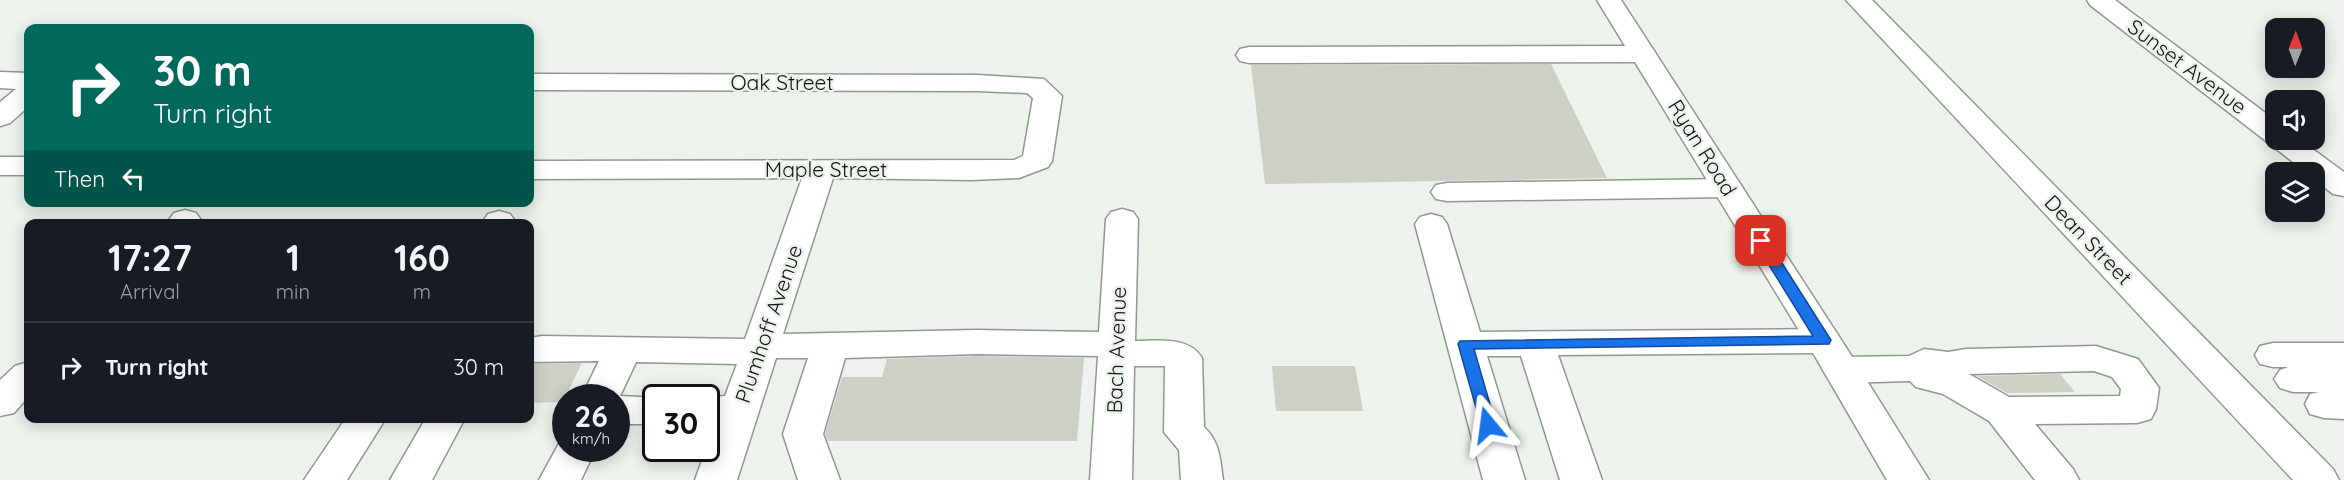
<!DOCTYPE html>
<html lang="en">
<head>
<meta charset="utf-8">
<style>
  body { margin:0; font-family:Quicksand,sans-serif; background:#20242c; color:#f1f3f6; height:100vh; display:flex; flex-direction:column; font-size:22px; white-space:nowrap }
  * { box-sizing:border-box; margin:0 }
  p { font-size:20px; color:#9ea1a6 }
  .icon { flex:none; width:33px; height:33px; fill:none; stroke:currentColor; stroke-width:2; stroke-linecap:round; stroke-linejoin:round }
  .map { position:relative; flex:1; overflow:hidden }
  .side { position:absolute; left:24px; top:219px; width:510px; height:204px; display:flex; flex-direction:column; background:#171b24; border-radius:12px; box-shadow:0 3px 15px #0003 }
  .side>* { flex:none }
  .top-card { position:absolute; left:24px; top:24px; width:510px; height:183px; border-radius:12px; box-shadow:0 3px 15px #0003; background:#00695c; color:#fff; overflow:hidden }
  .needle { width:39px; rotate:1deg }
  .tools { position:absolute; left:2265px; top:18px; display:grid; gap:12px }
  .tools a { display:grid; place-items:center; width:60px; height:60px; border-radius:12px; background:#171b24; box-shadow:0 3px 15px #0003; font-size:30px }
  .speed { position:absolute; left:552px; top:384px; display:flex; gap:12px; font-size:30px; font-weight:700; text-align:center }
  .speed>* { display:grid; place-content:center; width:78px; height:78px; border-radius:50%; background:#171b24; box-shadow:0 3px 15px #0003; line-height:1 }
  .speed small { font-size:15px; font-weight:400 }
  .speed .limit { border:3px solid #111; border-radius:9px; background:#fff; color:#111 }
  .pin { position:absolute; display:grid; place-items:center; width:51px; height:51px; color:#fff; margin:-26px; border-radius:12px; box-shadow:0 3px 9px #0006 }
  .me { position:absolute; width:66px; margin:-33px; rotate:344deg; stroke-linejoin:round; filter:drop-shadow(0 0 4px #0008) }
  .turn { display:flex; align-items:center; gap:21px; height:126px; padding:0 30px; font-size:27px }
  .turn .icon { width:78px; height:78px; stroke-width:2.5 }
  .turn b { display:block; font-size:42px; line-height:51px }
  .then { display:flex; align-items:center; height:57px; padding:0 30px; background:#0003; gap:12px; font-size:22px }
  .eta { display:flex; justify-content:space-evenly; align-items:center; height:102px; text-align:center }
  .eta b { font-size:36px; font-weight:700; line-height:42px }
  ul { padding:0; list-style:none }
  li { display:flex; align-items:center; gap:18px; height:90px; padding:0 30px; border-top:2px solid #363941 }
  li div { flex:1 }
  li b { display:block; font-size:22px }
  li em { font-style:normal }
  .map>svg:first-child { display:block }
</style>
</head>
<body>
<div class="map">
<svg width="2344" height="480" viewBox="0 0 2344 480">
  <rect width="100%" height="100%" fill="#ebf3eb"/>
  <g fill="#ccd0c6">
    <path d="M1551,64L1607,178L1265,184L1251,65Z"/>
    <path d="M977,356L1084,358L1077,441H828L825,434L842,377H882L887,359Z"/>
    <path d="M582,363L563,402L530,403V364Z"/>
    <path d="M1272,366H1355L1363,411H1276Z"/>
    <path d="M2060,374L2075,392L2007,393L1977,376Z"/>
  </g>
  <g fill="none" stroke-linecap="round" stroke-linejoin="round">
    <g stroke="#919891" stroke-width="3">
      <g id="minor">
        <path d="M1846,0H1872L2333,469L2339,480H2293Z"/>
        <path d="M2087,0H2115L2276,121V140H2300L2344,172V196L2333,194L2314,179V172H2306L2090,5Z"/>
        <path d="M1643,46L1652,48L1656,54L1652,60L1643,62L1249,63L1240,61L1236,55L1240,49L1249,47Z"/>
        <path d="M0,72L28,73V107L10,123L0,126V102L16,89L0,88Z"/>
        <path d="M530,74L978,75L1044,79L1062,96L1052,161L1048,167L1019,178L971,180L833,178L783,334L977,330L1099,332L1106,219L1111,212L1122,209L1133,212L1138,219L1135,341C1158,341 1189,336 1202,358L1204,427C1220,442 1220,459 1223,480H1181L1179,450L1164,432L1165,366H1134L1132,480H1090L1098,356L977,354L845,358L823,434L840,480H798L783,434L808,358H776L737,480H695L715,424H706V398H702L725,396L737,364L636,362L620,396L660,398H656V424H616V398H581L599,361L530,362V338L542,336L745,339L802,178L530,179V161L1014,160L1023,156L1033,98L1027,93L978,91L530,90Z"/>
        <rect x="0" y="157" width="28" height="18"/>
        <path d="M1727,179L1738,181L1743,188L1738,195L1727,197L1447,201L1436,199L1431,192L1436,185L1447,183Z"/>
        <path d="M185,210L196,213L201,220L199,224H166L174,213Z"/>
        <path d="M499,211L510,214L515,221L514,224H481L488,214Z"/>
        <path d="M1431,214L1442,217L1447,224L1480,332L1823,329L1836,332L1841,341L1836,350L1823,353L1558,355L1602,480H1560L1521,356H1487L1525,480H1483L1415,224L1420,217Z"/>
        <path d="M2273,343H2344V419L2324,418L2310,414L2305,404L2310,394L2319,392H2293L2280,388L2274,379L2280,370L2288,367H2273L2260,364L2255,355L2260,346Z"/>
        <path d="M2096,346L2138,359L2159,388L2156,409L2151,419L2137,423L2035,424L2073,469L2079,480H2035L1989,421L1943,394L1916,387L1910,381L1842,383L1829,379L1823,370L1829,361L1842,357L1909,356L1924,349L1948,352L1966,349ZM2094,371L2112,377L2121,389L2120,396L2009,397L1969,374Z"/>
        <path d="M28,362V397L14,413L0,416V380L15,366Z"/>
        <path d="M346,418H386L347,480H304Z"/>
        <path d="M426,418H465L432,480H390Z"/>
        <path d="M566,437V448H596L581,480H539L562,438Z"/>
      </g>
    </g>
    <g stroke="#919891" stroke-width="3">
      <path id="major" d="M1597,0H1621L1847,349L1929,480H1887L1816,358Z"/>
    </g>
    <use href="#minor" fill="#fff" fill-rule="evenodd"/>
    <use href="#major" fill="#fff" fill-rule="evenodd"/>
  </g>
  <path fill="#1a73e8" stroke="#114b97" stroke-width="1.5" d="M1761,237L1768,241L1829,337L1831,340L1829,344L1474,349L1496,425L1494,429H1482L1458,344L1460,341L1813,336L1754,241Z"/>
  <g text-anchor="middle" stroke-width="5" stroke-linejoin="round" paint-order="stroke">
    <g font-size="21" fill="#131613" stroke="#ebf3eb">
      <text transform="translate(2187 67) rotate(37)" y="7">Sunset Avenue</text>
      <text x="782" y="90">Oak Street</text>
      <text transform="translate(1702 148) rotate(58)" y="7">Ryan Road</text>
      <text x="826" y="177">Maple Street</text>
      <text transform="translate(2088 240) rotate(46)" y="7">Dean Street</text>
      <text transform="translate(769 324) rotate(-71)" y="7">Plumhoff Avenue</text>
      <text transform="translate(1117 350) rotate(-88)" y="7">Bach Avenue</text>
    </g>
  </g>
</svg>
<div class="tools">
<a><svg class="needle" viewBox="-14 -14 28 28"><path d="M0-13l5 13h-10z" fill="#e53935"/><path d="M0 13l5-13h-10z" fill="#9ea1a6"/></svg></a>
<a><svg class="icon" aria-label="sound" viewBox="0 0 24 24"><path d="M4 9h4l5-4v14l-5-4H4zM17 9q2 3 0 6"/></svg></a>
<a><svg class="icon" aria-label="layers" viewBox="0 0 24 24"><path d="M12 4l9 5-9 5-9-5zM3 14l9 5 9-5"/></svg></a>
</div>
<div class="speed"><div>26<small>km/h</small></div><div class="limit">30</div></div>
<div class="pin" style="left:1761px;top:241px;background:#d93025"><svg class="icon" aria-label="arrive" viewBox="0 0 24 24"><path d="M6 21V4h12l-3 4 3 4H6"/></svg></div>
<svg class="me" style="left:1488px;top:425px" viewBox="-20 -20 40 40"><path d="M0-17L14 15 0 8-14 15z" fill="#1a73e8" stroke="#fff" stroke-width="4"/></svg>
<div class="top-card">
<div class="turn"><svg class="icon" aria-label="right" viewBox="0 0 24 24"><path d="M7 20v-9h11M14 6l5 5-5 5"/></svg><div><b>30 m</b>Turn right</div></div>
<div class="then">Then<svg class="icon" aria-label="left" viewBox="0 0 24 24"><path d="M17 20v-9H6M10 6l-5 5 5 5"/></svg></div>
</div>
<section class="side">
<div class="eta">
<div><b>17:27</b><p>Arrival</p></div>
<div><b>1</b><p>min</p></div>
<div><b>160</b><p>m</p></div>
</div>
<ul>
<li><svg class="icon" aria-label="right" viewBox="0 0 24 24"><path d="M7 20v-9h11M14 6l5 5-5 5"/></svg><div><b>Turn right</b></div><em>30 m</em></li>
</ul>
</section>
</div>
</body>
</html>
